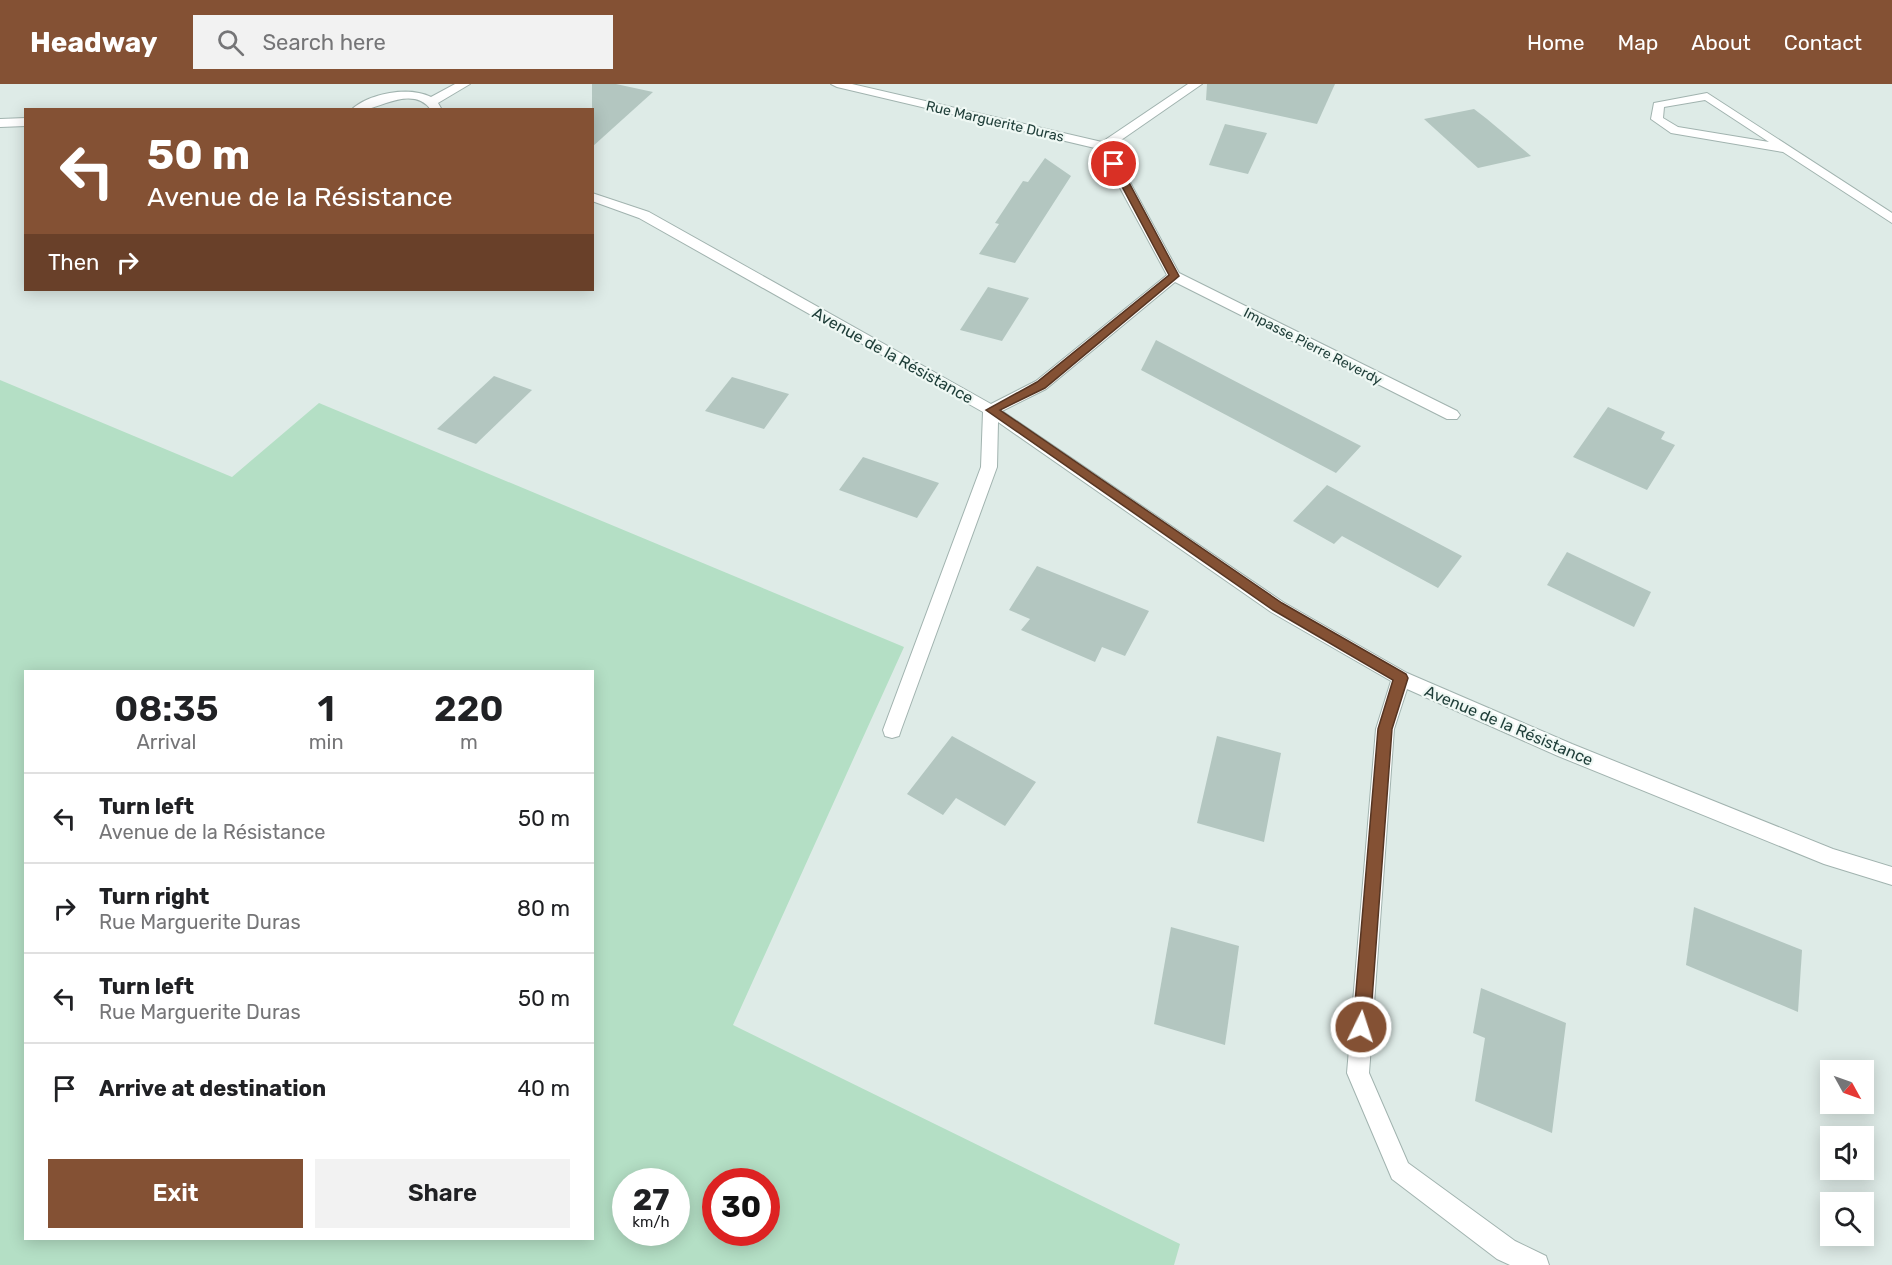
<!DOCTYPE html>
<html lang="en">
<head>
<meta charset="utf-8">
<style>
  body { margin:0; font-family:Rubik,sans-serif; background:#f2f2f2; color:#202124; height:100vh; display:flex; flex-direction:column; font-size:22px; white-space:nowrap }
  * { box-sizing:border-box; margin:0 }
  p { font-size:20px; color:#757577 }
  .icon { flex:none; width:33px; height:33px; fill:none; stroke:currentColor; stroke-width:2; stroke-linecap:round; stroke-linejoin:round }
  .map { position:relative; flex:1; overflow:hidden }
  .panel { position:absolute; left:24px; top:586px; width:570px; height:570px; display:flex; flex-direction:column; background:#fff; border-radius:0px; box-shadow:0 3px 15px #0003 }
  .panel>* { flex:none }
  .hud { position:absolute; left:24px; top:24px; width:570px; height:183px; border-radius:0px; box-shadow:0 3px 15px #0003; background:#845134; color:#fff; overflow:hidden }
  .needle { width:39px; rotate:130deg }
  .buttons { position:absolute; left:1820px; top:976px; display:grid; gap:12px }
  .buttons a { display:grid; place-items:center; width:54px; height:54px; border-radius:0px; background:#fff; box-shadow:0 3px 15px #0003; font-size:30px }
  .speed { position:absolute; left:612px; top:1084px; display:flex; gap:12px; font-size:30px; font-weight:700; text-align:center }
  .speed>* { display:grid; place-content:center; width:78px; height:78px; border-radius:50%; background:#fff; box-shadow:0 3px 15px #0003; line-height:1 }
  .speed small { font-size:15px; font-weight:400 }
  .speed .limit { border:9px solid #d22; background:#fff; color:#111 }
  .pin { position:absolute; display:grid; place-items:center; width:51px; height:51px; color:#fff; margin:-26px; border:3px solid #fff; border-radius:50%; box-shadow:0 2px 6px #0007 }
  .me { position:absolute; width:66px; margin:-33px; rotate:4deg; stroke-linejoin:round; filter:drop-shadow(0 0 4px #0008) }
  .turn { display:flex; align-items:center; gap:21px; height:126px; padding:0 24px; font-size:27px }
  .turn .icon { width:78px; height:78px; stroke-width:2.5 }
  .turn b { display:block; font-size:42px; line-height:51px }
  .then { display:flex; align-items:center; height:57px; padding:0 24px; background:#0003; gap:12px; font-size:22px }
  .eta { display:flex; justify-content:space-evenly; align-items:center; height:102px; text-align:center }
  .eta b { font-size:36px; font-weight:600; line-height:42px }
  .action { display:flex; gap:12px; margin-top:auto; padding:12px 24px }
  .action a { flex:1; height:69px; border-radius:0px; background:#845134; color:#fff; font-size:24px; font-weight:600; line-height:69px; text-align:center }
  .action a+a { background:#f2f2f2; color:#202124 }
  ul { padding:0; list-style:none }
  li { display:flex; align-items:center; gap:18px; height:90px; padding:0 24px; border-top:2px solid #e0e0e0 }
  li div { flex:1 }
  li b { display:block; font-size:22px }
  li em { font-style:normal }
  header { display:flex; align-items:center; gap:36px; box-sizing:border-box; height:84px; padding:0 30px; background:#845134; color:#fff }
  header strong { font-size:28px }
  nav { display:flex; gap:33px; margin-inline-start:auto; font-size:21px }
  .search { width:420px; height:54px; background:#f2f2f2; display:flex; align-items:center; gap:15px; box-sizing:border-box; padding:0 21px; border-radius:0px; color:#757577; font-size:22px }
  .map>svg:first-child { display:block }
</style>
</head>
<body>
<header>
<strong>Headway</strong>
<div class="search"><svg class="icon" aria-label="search" viewBox="0 0 24 24"><circle cx="10" cy="10" r="6"/><path d="M15 15l6 6"/></svg>Search here</div>
<nav><a>Home</a><a>Map</a><a>About</a><a>Contact</a></nav>
</header>
<div class="map">
<svg width="1892" height="1181" viewBox="0 0 1892 1181">
  <rect width="100%" height="100%" fill="#deebe7"/>
  <path fill="#b4dfc5" fill-rule="evenodd" d="M0,296L232,393L319,319L904,563L733,941L1180,1160L1174,1181H0ZM26,588H592V1155H26ZM626,1098H676V1149H626ZM716,1098H766V1149H716Z"/>
  <g fill="#b3c6c0">
    <path d="M592,0H616L653,8L592,63Z"/>
    <path d="M1207,0H1335L1317,40L1206,16Z"/>
    <path d="M1474,25L1487,35L1531,72L1478,84L1424,35Z"/>
    <path d="M1225,40L1267,49L1248,90L1209,81Z"/>
    <path d="M1045,74L1071,92L1015,179L979,170L999,140L995,139L1023,97L1028,98Z"/>
    <path d="M988,203L1029,214L1002,257L960,246Z"/>
    <path d="M1156,256L1252,306L1361,362L1336,389L1141,286Z"/>
    <path d="M494,292L532,306L476,360L437,345Z"/>
    <path d="M732,293L789,310L764,345L705,327Z"/>
    <path d="M1608,323L1665,348L1661,355L1675,361L1647,406L1573,373Z"/>
    <path d="M863,373L939,399L917,434L839,406Z"/>
    <path d="M1327,401L1411,445L1462,472L1438,504L1342,452L1334,460L1293,437Z"/>
    <path d="M1567,468L1651,508L1634,543L1547,501Z"/>
    <path d="M1037,482L1149,527L1125,572L1102,563L1095,578L1021,546L1030,535L1009,526Z"/>
    <path d="M952,652L1036,698L1005,742L956,714L943,731L907,710Z"/>
    <path d="M1217,652L1281,669L1264,758L1197,739Z"/>
    <path d="M1694,823L1802,866L1798,928L1686,881Z"/>
    <path d="M1171,843L1239,862L1225,961L1154,940Z"/>
    <path d="M1481,904L1566,939L1552,1049L1475,1017L1485,954L1473,949Z"/>
  </g>
  <g fill="none" stroke-linecap="round" stroke-linejoin="round">
    <g stroke="#a1b3af" stroke-width="2">
      <g id="minor">
        <path d="M455,0H470L438,19L442,26H431C415,3 385,21 365,26C361,26 355,26 351,26C369,9 409,2 431,13Z"/>
        <path d="M831,0H852L1102,58L1188,0H1202L1111,63L1179,189L1457,327L1460,331L1457,335H1447L1175,198L1046,305L1002,327L1283,518L1407,589L1572,660L1833,765L1892,783V801L1824,780L1558,672L1407,605L1394,645L1369,989L1408,1079L1515,1157L1546,1172L1549,1181H1510L1497,1175L1392,1095L1347,989L1376,645L1391,597L1271,528L998,338L997,383L901,646L899,652L892,654L885,652L883,646L981,383L983,328L639,134L592,117V109L649,128L991,320L1036,297L1167,191L1099,65L837,3Z"/>
        <path d="M1707,9L1892,129V139L1783,68L1671,49L1651,35L1654,19ZM1705,16L1769,58L1678,43L1663,34L1664,23Z"/>
        <path d="M26,34V42L0,43V35Z"/>
      </g>
    </g>
    <use href="#minor" fill="#fff" fill-rule="evenodd"/>
  </g>
  <path fill="#845134" stroke="#563522" stroke-width="1.5" d="M1111,78L1119,80L1179,192L1045,304L1000,326L1282,519L1406,590L1408,594L1392,645L1370,943L1367,949L1361,952L1355,949L1353,943L1378,645L1393,596L1273,526L986,326L1037,298L1169,191L1110,80Z"/>
  <g text-anchor="middle" stroke-width="4.5" stroke-linejoin="round" paint-order="stroke">
    <g font-size="14" fill="#1e3d38" stroke="#eff8f4">
      <text transform="translate(995 37) rotate(13)" y="5">Rue Marguerite Duras</text>
      <text transform="translate(1313 262) rotate(27)" y="5">Impasse Pierre Reverdy</text>
    </g>
    <g font-size="16" fill="#1e3d38" stroke="#eff8f4">
      <text transform="translate(893 271) rotate(29)" y="6">Avenue de la Résistance</text>
      <text transform="translate(1509 641) rotate(23)" y="6">Avenue de la Résistance</text>
    </g>
  </g>
</svg>
<div class="buttons">
<a><svg class="needle" viewBox="-14 -14 28 28"><path d="M0-13l5 13h-10z" fill="#e53935"/><path d="M0 13l5-13h-10z" fill="#757577"/></svg></a>
<a><svg class="icon" aria-label="sound" viewBox="0 0 24 24"><path d="M4 9h4l5-4v14l-5-4H4zM17 9q2 3 0 6"/></svg></a>
<a><svg class="icon" aria-label="search" viewBox="0 0 24 24"><circle cx="10" cy="10" r="6"/><path d="M15 15l6 6"/></svg></a>
</div>
<div class="speed"><div>27<small>km/h</small></div><div class="limit">30</div></div>
<div class="pin" style="left:1114px;top:80px;background:#d93025"><svg class="icon" aria-label="arrive" viewBox="0 0 24 24"><path d="M6 21V4h12l-3 4 3 4H6"/></svg></div>
<svg class="me" style="left:1361px;top:943px" viewBox="-20 -20 40 40"><circle r="17" fill="#845134" stroke="#fff" stroke-width="3"/><path d="M0-11L8 9 0 5-8 9z" fill="#fff"/></svg>
<div class="hud">
<div class="turn"><svg class="icon" aria-label="left" viewBox="0 0 24 24"><path d="M17 20v-9H6M10 6l-5 5 5 5"/></svg><div><b>50 m</b>Avenue de la Résistance</div></div>
<div class="then">Then<svg class="icon" aria-label="right" viewBox="0 0 24 24"><path d="M7 20v-9h11M14 6l5 5-5 5"/></svg></div>
</div>
<section class="panel">
<div class="eta">
<div><b>08:35</b><p>Arrival</p></div>
<div><b>1</b><p>min</p></div>
<div><b>220</b><p>m</p></div>
</div>
<ul>
<li><svg class="icon" aria-label="left" viewBox="0 0 24 24"><path d="M17 20v-9H6M10 6l-5 5 5 5"/></svg><div><b>Turn left</b><p>Avenue de la Résistance</p></div><em>50 m</em></li>
<li><svg class="icon" aria-label="right" viewBox="0 0 24 24"><path d="M7 20v-9h11M14 6l5 5-5 5"/></svg><div><b>Turn right</b><p>Rue Marguerite Duras</p></div><em>80 m</em></li>
<li><svg class="icon" aria-label="left" viewBox="0 0 24 24"><path d="M17 20v-9H6M10 6l-5 5 5 5"/></svg><div><b>Turn left</b><p>Rue Marguerite Duras</p></div><em>50 m</em></li>
<li><svg class="icon" aria-label="arrive" viewBox="0 0 24 24"><path d="M6 21V4h12l-3 4 3 4H6"/></svg><div><b>Arrive at destination</b></div><em>40 m</em></li>
</ul>
<div class="action"><a>Exit</a><a>Share</a></div>
</section>
</div>
</body>
</html>
